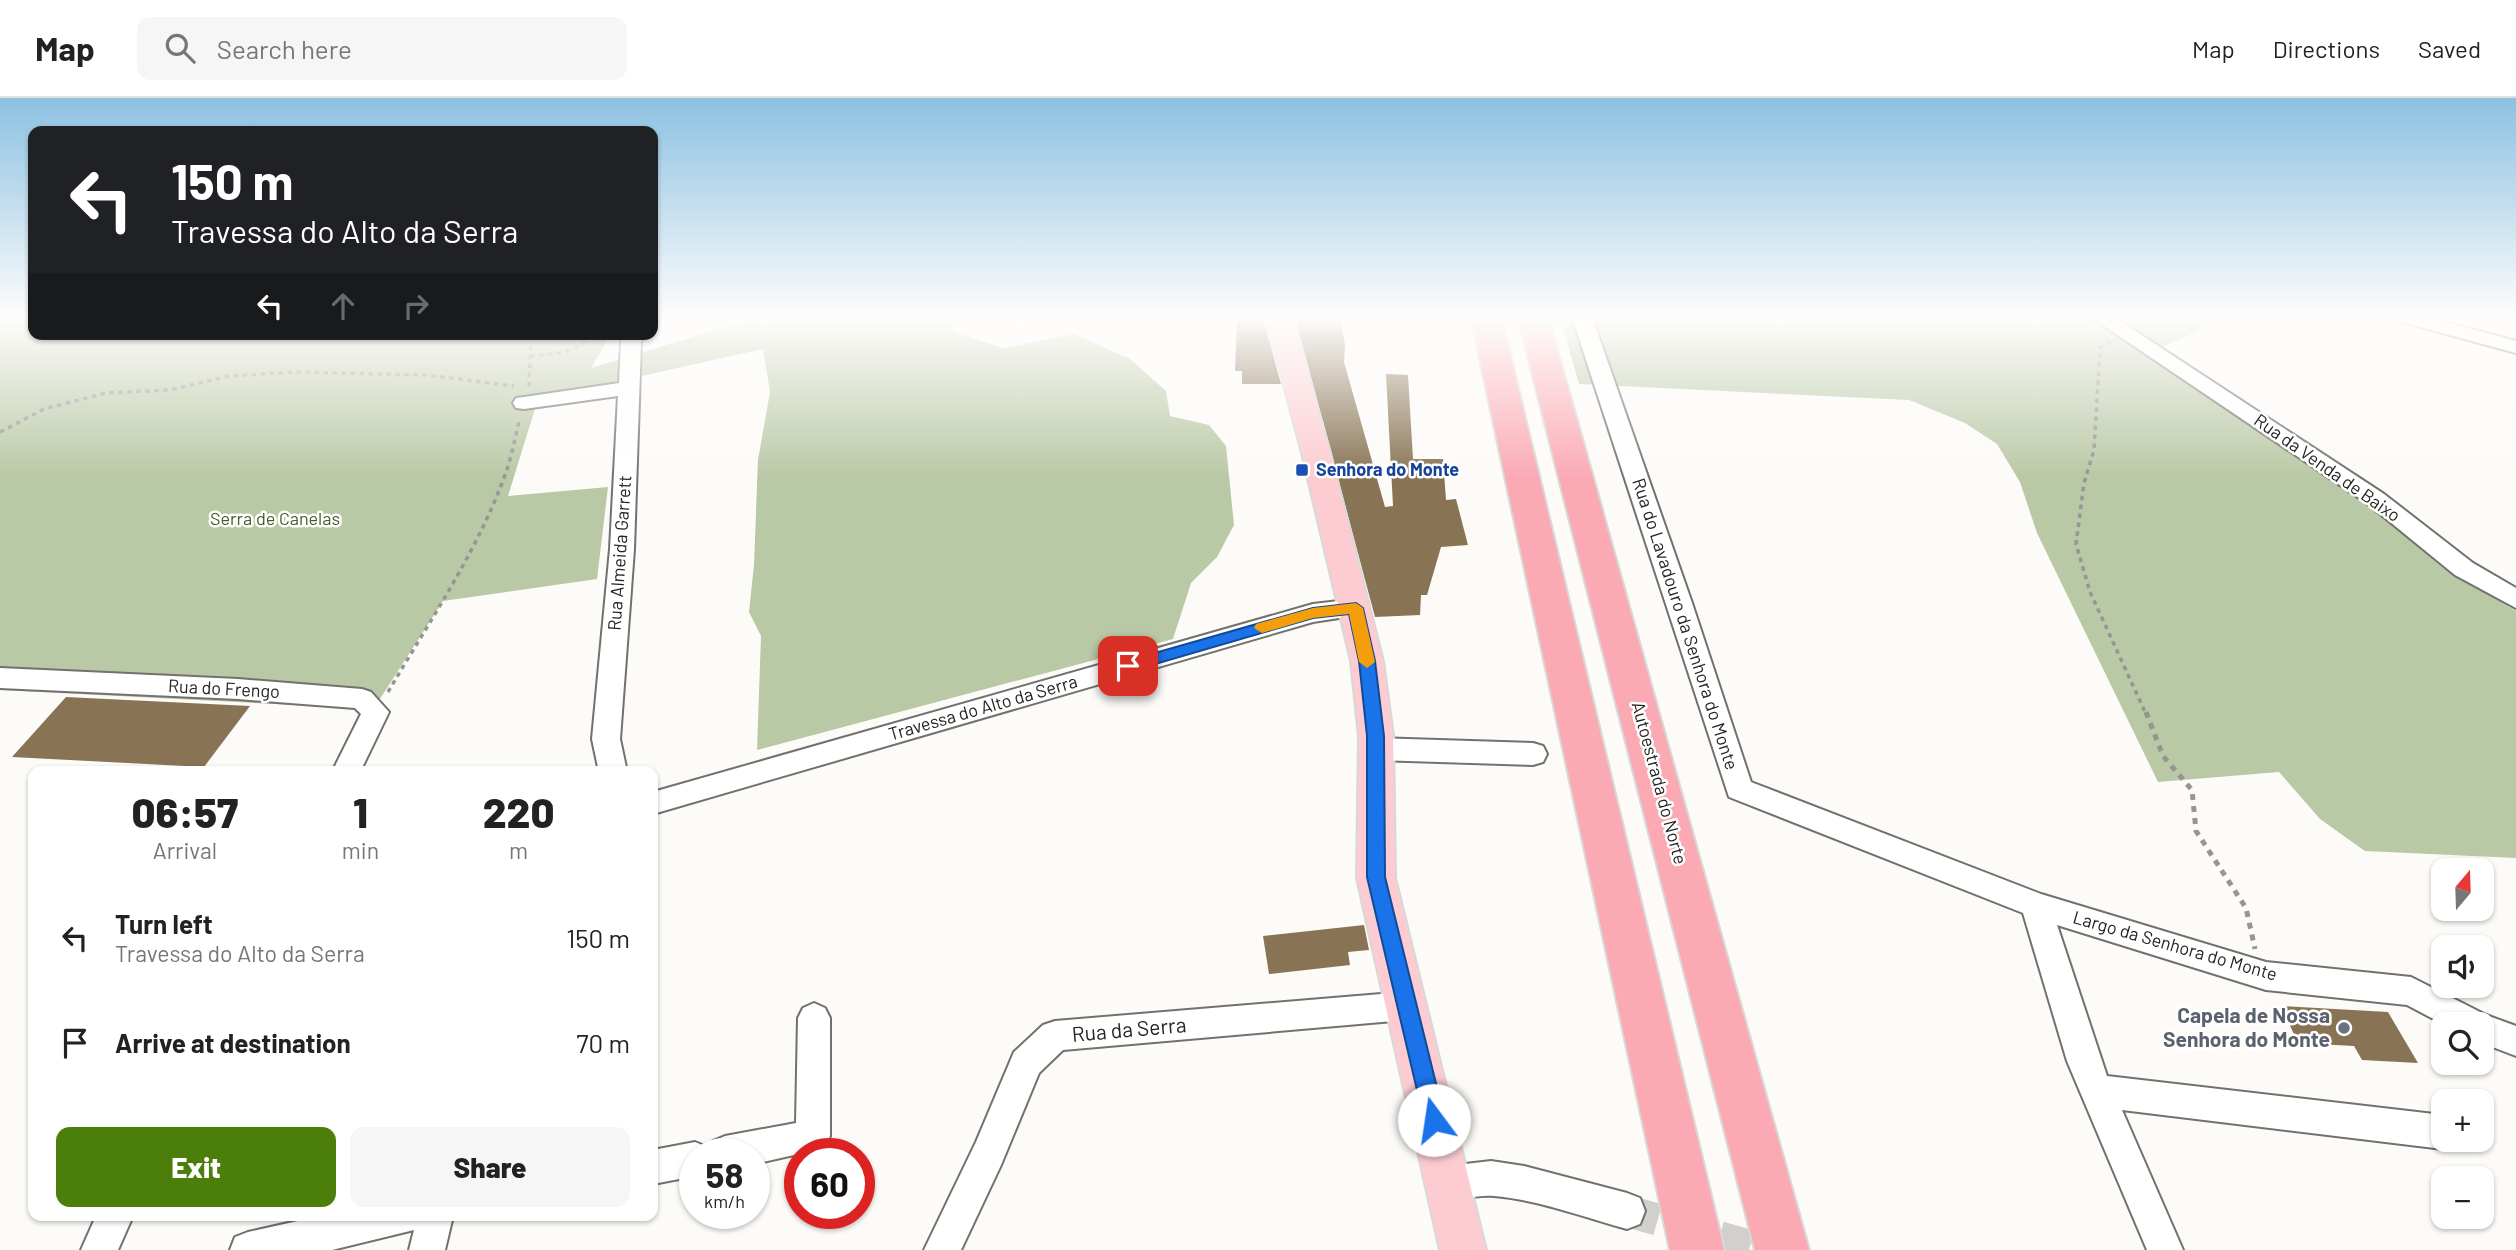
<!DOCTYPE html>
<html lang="en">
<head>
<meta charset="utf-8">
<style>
  body { margin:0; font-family:Barlow,sans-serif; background:#f6f6f6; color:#222; height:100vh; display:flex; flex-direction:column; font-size:26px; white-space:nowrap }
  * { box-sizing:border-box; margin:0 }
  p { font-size:23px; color:#767676 }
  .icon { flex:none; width:38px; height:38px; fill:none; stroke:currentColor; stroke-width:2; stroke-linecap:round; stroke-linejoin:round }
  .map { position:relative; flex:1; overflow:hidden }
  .drawer { position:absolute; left:28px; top:668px; width:630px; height:455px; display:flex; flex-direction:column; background:#fff; border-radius:14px; box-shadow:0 2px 5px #0004 }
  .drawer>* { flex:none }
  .top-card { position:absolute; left:28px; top:28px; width:630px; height:214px; border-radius:14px; box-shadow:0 2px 5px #0004; background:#202124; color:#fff; overflow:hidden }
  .needle { width:46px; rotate:19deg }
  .fabs { position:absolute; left:2431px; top:760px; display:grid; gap:14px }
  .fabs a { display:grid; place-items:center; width:63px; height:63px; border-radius:14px; background:#fff; box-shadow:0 2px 5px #0004; font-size:35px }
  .speed { position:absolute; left:679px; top:1040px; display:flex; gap:14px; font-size:35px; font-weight:700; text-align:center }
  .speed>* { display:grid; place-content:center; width:91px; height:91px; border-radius:50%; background:#fff; box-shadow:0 2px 5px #0004; line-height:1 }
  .speed small { font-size:18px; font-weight:400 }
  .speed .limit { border:10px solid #d22; background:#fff; color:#111 }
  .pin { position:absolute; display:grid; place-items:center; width:60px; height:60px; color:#fff; margin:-30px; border-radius:14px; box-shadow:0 4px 10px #0006 }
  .me { position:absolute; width:77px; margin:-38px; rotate:346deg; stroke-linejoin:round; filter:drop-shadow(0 0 5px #0008) }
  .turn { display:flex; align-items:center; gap:24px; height:147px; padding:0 28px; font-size:32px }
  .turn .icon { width:91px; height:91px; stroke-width:2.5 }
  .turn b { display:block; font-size:49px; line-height:60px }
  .lanes { display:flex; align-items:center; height:66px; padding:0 28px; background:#0003; justify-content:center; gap:35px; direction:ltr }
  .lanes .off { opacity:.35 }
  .eta { display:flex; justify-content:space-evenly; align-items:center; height:119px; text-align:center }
  .eta b { font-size:42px; font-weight:800; line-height:49px }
  .action { display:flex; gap:14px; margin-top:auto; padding:14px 28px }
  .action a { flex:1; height:80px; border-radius:14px; background:#4c7e0c; color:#fff; font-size:28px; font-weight:800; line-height:80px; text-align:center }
  .action a+a { background:#f6f6f6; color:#222 }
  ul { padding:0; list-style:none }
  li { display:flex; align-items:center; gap:21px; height:105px; padding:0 28px }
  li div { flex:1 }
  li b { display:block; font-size:26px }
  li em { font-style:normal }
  header { display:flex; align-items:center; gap:42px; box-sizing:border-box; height:98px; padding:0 35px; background:#fff; border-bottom:2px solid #e0e0e0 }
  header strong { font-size:33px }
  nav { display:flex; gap:38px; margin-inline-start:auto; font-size:24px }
  .search { width:490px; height:63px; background:#f6f6f6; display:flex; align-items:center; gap:18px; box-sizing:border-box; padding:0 24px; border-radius:14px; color:#767676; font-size:26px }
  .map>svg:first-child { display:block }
</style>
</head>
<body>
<header>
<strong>Map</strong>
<div class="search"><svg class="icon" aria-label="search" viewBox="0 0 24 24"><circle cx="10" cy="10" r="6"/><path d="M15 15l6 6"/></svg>Search here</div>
<nav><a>Map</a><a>Directions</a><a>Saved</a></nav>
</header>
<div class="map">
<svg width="2516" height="1152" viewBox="0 0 2516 1152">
  <rect width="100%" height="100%" fill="#fdfbf8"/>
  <g fill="#b9c8a5">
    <path d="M0,219H33V236H611L591,270L738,225L745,219H951L954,234L1003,250L1074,236L1130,261L1166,293L1170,318L1209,327L1226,348L1234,427L1217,459L1191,485L1173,541L757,652L761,538L749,514L754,467L758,362L770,294L763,251L538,301L508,398L608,389L597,481L443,503L367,621L355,610L0,592Z"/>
    <path d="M1560,219H2229L2160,250L2357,395L2441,468L2516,513V760L2365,753L2320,721L2279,674L2158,684L2037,435L2020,384L1997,346L1965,325L1909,302L1579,286Z"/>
  </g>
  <g fill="#887455">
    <path d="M1295,219H1340L1345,247L1344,264L1385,409L1393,408L1386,276L1408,277L1413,361H1443L1446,402L1456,401L1468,447L1441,449L1427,497H1421L1420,517L1375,519Z"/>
    <path d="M1263,220L1281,286H1242V273H1235L1237,221Z"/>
    <path d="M66,599L250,608L204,669L12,659Z"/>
    <path d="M1364,827L1369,852L1348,854L1350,867L1269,876L1263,838Z"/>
    <path d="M2281,908L2388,914L2418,965L2362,962L2354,948L2298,945Z"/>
  </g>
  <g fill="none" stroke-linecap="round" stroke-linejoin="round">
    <path stroke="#d2d0cd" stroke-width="32" stroke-dasharray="32 16" stroke-linecap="butt" d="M1627,1113L1765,1152"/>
    <g stroke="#72716e" stroke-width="4">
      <g id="minor">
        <path d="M1572,219H1592L1692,505L1751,684L2041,796L2266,864L2411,879L2486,917L2516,928V958L2482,945V926H2443L2407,907L2266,892L2057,827L2107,978L2443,1017V1041H2457L2455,1046L2443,1051L2122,1012L2183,1152H2147L2067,963L2023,815L1729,699Z"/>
        <path d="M2091,219H2114L2384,396L2473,465L2516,490V510L2455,477L2368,406Z"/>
        <path d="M2395,219H2427L2516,243V255L2398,223Z"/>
        <path d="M624,236H644L641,244L634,451L620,641L627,674H599L592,641L610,451L618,298L524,311L516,310L513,305L516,300L524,299L619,285L621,244Z"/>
        <path d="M1356,501L1365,504L1369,510L1365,516L1313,524L653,716V694L1313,506Z"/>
        <path d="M0,570L238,581L362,591L371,594L389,614L360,674H332L361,616L355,610L238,601L0,590Z"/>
        <path d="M1376,640L1533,645L1543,648L1547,656L1543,664L1533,667L1376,662L1366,658L1362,651L1366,644Z"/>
        <path d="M1405,894L1416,898L1421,908L1416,918L1405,922L1063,952L1039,975L1001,1067L961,1152H924L976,1044L1014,954L1043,927L1055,923Z"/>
        <path d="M814,905L825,910L830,920V1038L825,1050L754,1066V1055H695V1078L653,1086V1052L695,1044L707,1049L709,1052L713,1043L725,1038L796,1025L798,920L803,910Z"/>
        <path d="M1491,1063L1524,1068L1627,1095L1640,1100L1645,1113L1640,1126L1627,1131C1584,1119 1539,1102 1494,1098C1474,1096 1456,1106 1436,1097L1430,1085L1436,1073L1448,1068Z"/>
        <path d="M96,1118H133L118,1152H81Z"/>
        <path d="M320,1118H453L445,1152H409L414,1132L332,1152H230L235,1139L248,1134Z"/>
      </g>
    </g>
    <g stroke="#d8d8d7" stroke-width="4">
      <path id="major" d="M1266,219H1292L1330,355L1383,563L1393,638L1395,780L1486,1152H1440L1357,780L1359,638L1351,563L1302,355Z"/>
    </g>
    <g stroke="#d8d8d7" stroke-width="4">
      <g id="highway">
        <path d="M1471,219H1501L1724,1152H1670Z"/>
        <path d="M1518,219H1548L1809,1152H1755Z"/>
      </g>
    </g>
    <g stroke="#969593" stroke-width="3.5" stroke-dasharray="4.5 4.5" stroke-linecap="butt">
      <path d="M2111,244L2100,250L2094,352L2084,385L2076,446L2090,494L2146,616"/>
      <path d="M530,258C552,255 577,257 591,236"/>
      <path d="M529,288L531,236"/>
      <path d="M0,334L44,311L106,295L170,292L229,278L295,274L426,277L514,288"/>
      <path d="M388,594C429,524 477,454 505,377C512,358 515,339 520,320"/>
    </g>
    <path stroke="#969593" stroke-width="5" stroke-dasharray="6 6" stroke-linecap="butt" d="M2146,614L2163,658L2192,692L2196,733L2246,810L2255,851"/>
    <use href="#minor" fill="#fff" fill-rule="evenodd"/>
    <use href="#major" fill="#fdccd2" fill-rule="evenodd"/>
    <use href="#highway" fill="#fbaab4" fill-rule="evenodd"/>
  </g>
  <linearGradient id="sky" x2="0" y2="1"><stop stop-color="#8cc1e2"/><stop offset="0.58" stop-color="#fefdfc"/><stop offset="1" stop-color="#fefdfc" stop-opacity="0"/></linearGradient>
  <rect width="2516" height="380" fill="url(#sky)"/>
  <path fill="#1a73e8" stroke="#114b97" stroke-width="2" d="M1356,505L1363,510L1375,563L1384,638L1385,779L1445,1022L1442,1029L1434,1032L1427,1029L1424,1022L1367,779V638L1359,563L1349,516L1313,520L1128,574L1120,568L1123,564L1313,510Z"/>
  <path fill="#f59e0b" d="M1356,505L1363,510L1375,564L1367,570L1359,564L1349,516L1313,520L1262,535L1254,530L1256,526L1313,510Z"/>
  <rect fill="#1a4fb4" stroke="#fff" stroke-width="2.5" x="1295" y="365" width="14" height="14" rx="3.5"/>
  <circle fill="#6b7280" stroke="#fff" stroke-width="2.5" cx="2344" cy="930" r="7"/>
  <g text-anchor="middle" stroke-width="5" stroke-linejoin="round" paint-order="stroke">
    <g font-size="18" fill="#242423" stroke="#fff">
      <text transform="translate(2327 370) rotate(35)" y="6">Rua da Venda de Baixo</text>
      <text transform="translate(620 455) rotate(-86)" y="6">Rua Almeida Garrett</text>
      <text transform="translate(1685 526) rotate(72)" y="6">Rua do Lavadouro da Senhora do Monte</text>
      <text transform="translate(224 591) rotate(3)" y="6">Rua do Frengo</text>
      <text transform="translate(983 610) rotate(-16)" y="6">Travessa do Alto da Serra</text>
      <text transform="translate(1659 685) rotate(75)" y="6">Autoestrada do Norte</text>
      <text transform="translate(2175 848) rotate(16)" y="6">Largo da Senhora do Monte</text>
    </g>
    <g font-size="18" font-weight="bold" fill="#164399" stroke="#fff" text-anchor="start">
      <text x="1316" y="378">Senhora do Monte</text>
    </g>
    <g font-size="18" fill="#495d28" stroke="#fff">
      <text x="275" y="427">Serra de Canelas</text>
    </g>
    <g font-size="21" font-weight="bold" fill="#5b616d" stroke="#fff" text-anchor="end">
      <text x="2330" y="925">Capela de Nossa<tspan x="2330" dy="24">Senhora do Monte</tspan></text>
    </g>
    <g font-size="21" fill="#242423" stroke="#fff">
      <text transform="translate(1129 932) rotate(-5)" y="7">Rua da Serra</text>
    </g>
  </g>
</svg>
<div class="fabs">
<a><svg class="needle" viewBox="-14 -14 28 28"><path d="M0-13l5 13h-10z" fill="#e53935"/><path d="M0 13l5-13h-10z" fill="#767676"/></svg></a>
<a><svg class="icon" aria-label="sound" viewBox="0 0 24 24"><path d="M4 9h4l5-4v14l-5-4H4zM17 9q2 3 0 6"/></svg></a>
<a><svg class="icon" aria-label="search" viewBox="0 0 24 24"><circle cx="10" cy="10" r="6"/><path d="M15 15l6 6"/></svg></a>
<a>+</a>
<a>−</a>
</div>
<div class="speed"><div>58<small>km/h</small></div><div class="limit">60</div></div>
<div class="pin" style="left:1128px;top:568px;background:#d93025"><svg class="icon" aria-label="arrive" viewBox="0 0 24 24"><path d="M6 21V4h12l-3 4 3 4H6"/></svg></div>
<svg class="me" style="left:1434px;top:1022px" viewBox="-20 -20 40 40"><circle r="19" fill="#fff"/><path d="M0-13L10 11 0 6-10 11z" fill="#1a73e8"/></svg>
<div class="top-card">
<div class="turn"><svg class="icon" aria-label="left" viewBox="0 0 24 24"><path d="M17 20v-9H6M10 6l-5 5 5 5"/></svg><div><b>150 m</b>Travessa do Alto da Serra</div></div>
<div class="lanes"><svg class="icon" aria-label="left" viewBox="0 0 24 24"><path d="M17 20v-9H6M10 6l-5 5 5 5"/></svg><svg class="icon off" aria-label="ahead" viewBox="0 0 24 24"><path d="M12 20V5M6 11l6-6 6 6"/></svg><svg class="icon off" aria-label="right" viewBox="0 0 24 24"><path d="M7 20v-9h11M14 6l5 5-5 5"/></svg></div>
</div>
<section class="drawer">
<div class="eta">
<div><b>06:57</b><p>Arrival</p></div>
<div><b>1</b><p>min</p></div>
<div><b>220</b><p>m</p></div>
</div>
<ul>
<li><svg class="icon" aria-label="left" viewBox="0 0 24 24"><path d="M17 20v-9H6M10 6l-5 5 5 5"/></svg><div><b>Turn left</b><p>Travessa do Alto da Serra</p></div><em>150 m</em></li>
<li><svg class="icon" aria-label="arrive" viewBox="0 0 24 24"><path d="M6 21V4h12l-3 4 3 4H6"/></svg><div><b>Arrive at destination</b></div><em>70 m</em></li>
</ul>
<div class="action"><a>Exit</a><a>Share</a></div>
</section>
</div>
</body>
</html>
